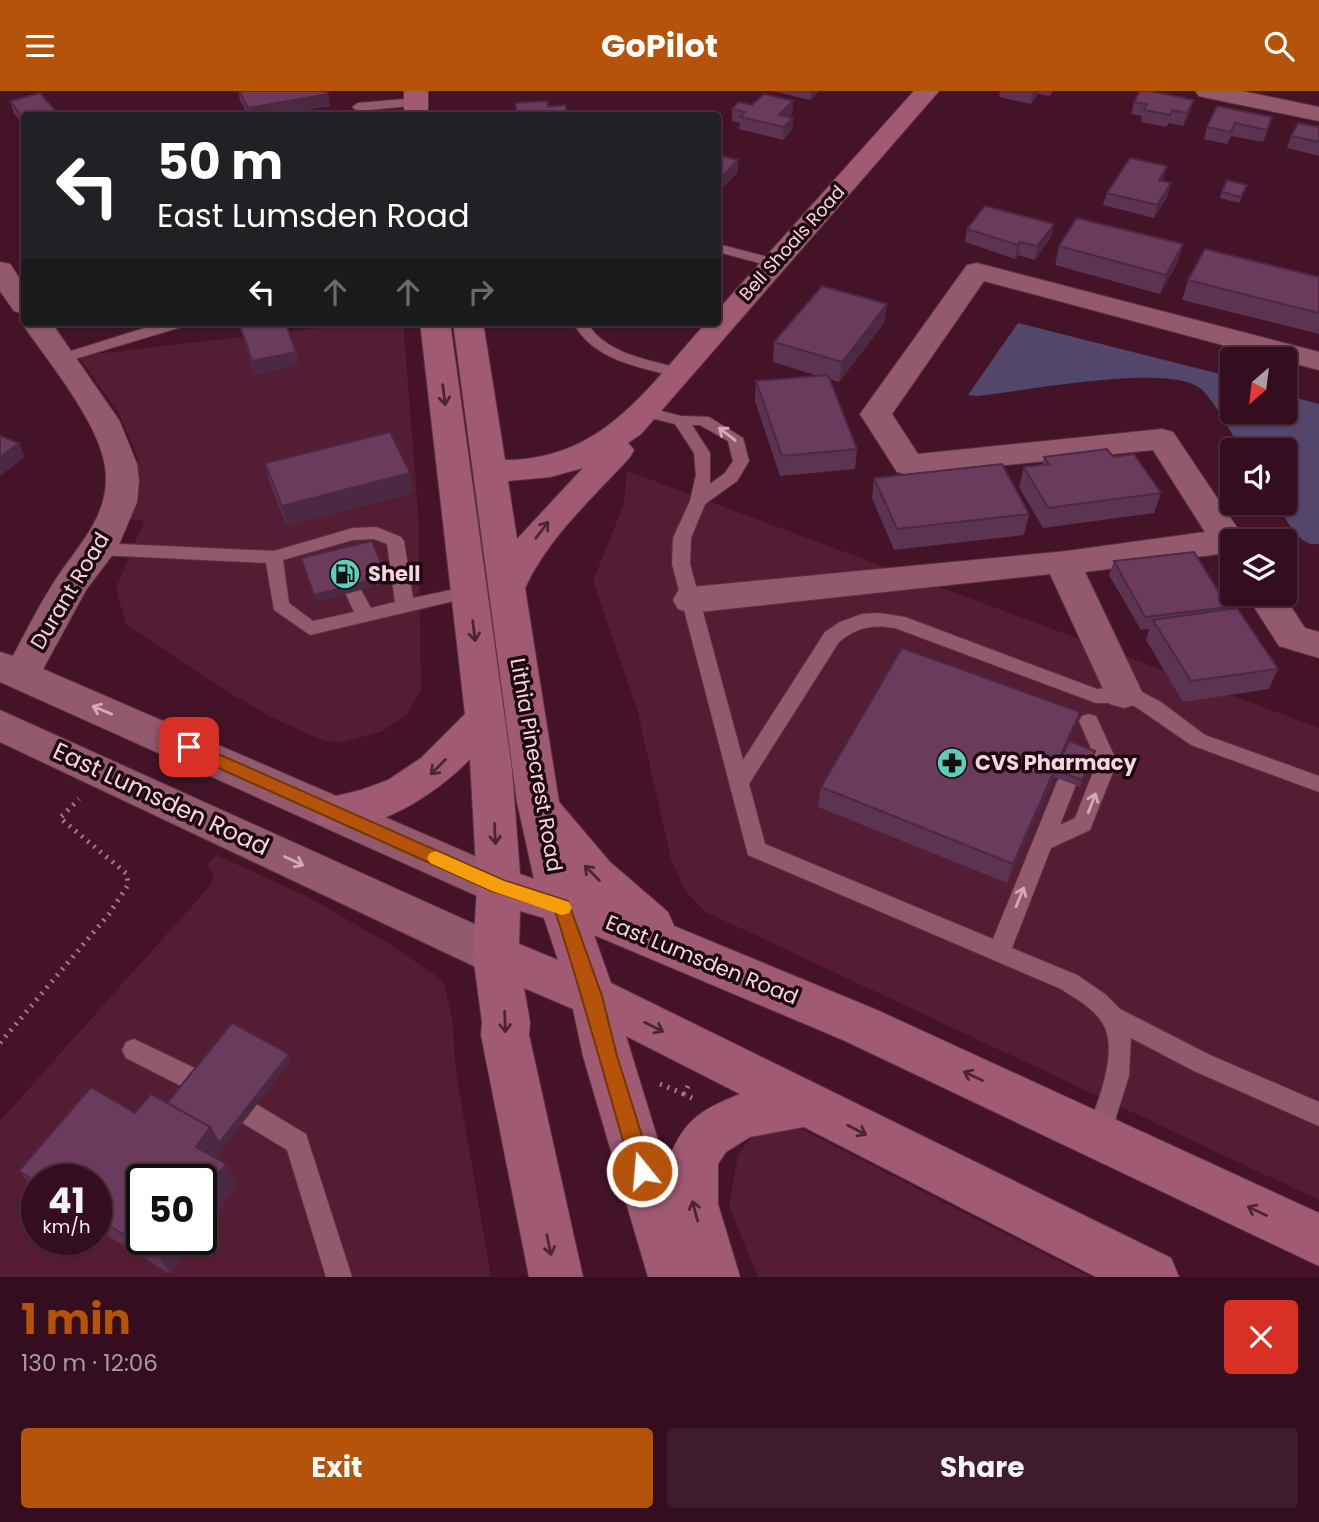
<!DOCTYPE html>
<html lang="en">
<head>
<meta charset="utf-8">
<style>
  body { margin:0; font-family:Poppins,sans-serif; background:#3f1c2b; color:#f1f3f6; height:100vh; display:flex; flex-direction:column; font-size:26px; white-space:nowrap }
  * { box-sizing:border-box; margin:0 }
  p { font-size:23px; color:#a99ca4 }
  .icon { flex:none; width:38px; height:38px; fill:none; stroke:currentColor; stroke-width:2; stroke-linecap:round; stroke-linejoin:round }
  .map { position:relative; height:1186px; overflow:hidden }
  .details { display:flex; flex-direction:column; background:#340e1e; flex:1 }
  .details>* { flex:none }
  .banner { position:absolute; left:21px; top:21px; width:700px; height:214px; border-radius:7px; box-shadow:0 2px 5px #0004,0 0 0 2px #4e2e3c; background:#202124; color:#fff; overflow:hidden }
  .needle { width:46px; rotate:208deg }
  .fabs { position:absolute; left:1220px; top:256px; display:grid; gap:14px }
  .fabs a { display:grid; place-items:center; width:77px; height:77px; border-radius:7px; background:#340e1e; box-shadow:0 2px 5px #0004,0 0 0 2px #4e2e3c; font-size:35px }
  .speed { position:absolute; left:21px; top:1073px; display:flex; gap:14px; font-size:35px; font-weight:700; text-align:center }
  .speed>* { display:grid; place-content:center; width:91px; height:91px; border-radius:50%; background:#340e1e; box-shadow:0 2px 5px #0004,0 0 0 2px #4e2e3c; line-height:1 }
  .speed small { font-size:18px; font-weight:400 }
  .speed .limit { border:4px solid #111; border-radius:10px; background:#fff; color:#111 }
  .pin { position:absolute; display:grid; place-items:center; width:60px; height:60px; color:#fff; margin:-30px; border-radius:14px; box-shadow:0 4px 10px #0006 }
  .me { position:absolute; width:77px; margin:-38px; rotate:343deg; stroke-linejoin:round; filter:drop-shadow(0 0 5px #0008) }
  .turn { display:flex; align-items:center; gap:24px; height:147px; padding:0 21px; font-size:32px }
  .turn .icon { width:91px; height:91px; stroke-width:2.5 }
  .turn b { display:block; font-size:49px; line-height:60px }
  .lanes { display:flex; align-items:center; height:66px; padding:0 21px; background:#0003; justify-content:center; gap:35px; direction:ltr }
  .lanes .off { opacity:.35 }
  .round { display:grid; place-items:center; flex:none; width:74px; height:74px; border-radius:7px; background:#3f1c2b }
  .head { display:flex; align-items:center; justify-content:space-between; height:119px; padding:0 21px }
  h1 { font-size:42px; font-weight:700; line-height:52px; color:#b45309 }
  .cta { display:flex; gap:14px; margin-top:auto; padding:14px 21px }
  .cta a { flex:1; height:80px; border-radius:7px; background:#b45309; color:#fff; font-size:28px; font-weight:700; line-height:80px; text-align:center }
  .cta a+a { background:#3f1c2b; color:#f1f3f6 }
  header { display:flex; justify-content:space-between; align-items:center; height:91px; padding:0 21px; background:#b45309; color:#fff; font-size:32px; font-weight:700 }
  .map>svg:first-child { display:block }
</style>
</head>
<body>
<header><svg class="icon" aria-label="menu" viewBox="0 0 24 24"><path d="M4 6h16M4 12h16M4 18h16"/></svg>GoPilot<svg class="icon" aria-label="search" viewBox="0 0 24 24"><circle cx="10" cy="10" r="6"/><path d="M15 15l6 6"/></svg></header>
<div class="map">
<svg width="1319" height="1186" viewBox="0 0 1319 1186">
  <rect width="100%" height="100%" fill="#451328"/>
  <g fill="#551d34" fill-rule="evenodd">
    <path d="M369,231H403L418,420L421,598L407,623L383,640L343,651L324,650L275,628L228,601L126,533L116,498L144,430L129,428L137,407L138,367L119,323L78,265Z"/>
    <path d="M627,380L1319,637V1109L704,820L685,799L671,768L637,618L593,490L624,413Z"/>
    <path d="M216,764L308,806L391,854L443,890L452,927L456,982L491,1186H0V1030L209,796L214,786L207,774ZM37,1088H96V1148H37ZM142,1088H201V1148H142Z"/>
    <path d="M801,1038L1090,1186H758L729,1115L738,1064L750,1048L769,1041Z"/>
  </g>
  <path fill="#52476b" d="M1018,232L1232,286V320H1284L1285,304L1319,313V453C1298,457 1286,427 1276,411H1284V359H1242C1232,344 1212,306 1200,297C1167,272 1023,300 978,305L968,304Z"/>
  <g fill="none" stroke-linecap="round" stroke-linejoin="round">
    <g stroke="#5a3342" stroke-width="2">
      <g id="service">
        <path d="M417,7L421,8V14L358,20L352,16L358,12Z"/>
        <path d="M718,153L779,169L781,172L774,176L718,161Z"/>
        <path d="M164,231H190L188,234L65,271L60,273L52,268L55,265Z"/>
        <path d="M573,231H587C604,263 650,269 682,278L685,281L677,286C639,276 592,269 573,231Z"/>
        <path d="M645,316L681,325L709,326L743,347L749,370L737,390L705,413L691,447L690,473L743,669L825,541L840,531L862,523L879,522L905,526L1097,598L1122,596L1142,601L1161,611L1205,644L1319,685V701L1191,654L1130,612H1096L895,537C873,533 857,536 839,551L749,693L765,753L993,848L1057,691L1060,685L1067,683L1074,685L1077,691L1060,734L1075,727L1097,671L1079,630L1082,625L1089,623L1096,625L1117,671L1090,739L1051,757L1012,857L1077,884L1105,903L1120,918L1210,964L1319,1011V1035L1194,980L1131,947L1129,985L1110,1045L1107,1053L1098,1057L1089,1053L1086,1045C1095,1016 1120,962 1103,933C1094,917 1076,908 1061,898L748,764L672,473L673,447L690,410L696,384L694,362L675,333L639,324L637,321ZM692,334H700L728,350L733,370L725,382L710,393V362Z"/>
        <path d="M376,436L401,446L404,450L413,507L469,495L475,497L478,501L475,505L310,544L274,519L266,472L99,464L90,458L99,452L274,460L353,437ZM374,448L387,453L395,511L371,517L360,497H348L345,501L354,521L313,530L289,512L283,469L353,449Z"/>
        <path d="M134,948L203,981L306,1043L352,1186H326L287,1059L185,997L126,967L122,959L126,951Z"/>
      </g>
    </g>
    <g stroke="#5a3342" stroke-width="2">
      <g id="minor">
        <path d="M1195,0H1242L1319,16V30L1207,7L1199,5Z"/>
        <path d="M977,172L1319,261V279L1284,270V268H1275L984,190L892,323L918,363L1162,338L1173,341L1246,450H1232V468L1219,463L1085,481L1143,603L1138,613L1124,617L1110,613L1050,483L691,522L678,518L673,509L678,500L691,496L1067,460L1205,441L1153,359L909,384L897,381L860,323L967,174Z"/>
        <path d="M1245,502H1282L1305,537L1319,541V567L1279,555Z"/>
      </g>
    </g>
    <g stroke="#5a3342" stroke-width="2">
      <g id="tertiary">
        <path d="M0,171L10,173L24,194V223L14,220L0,200Z"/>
        <path d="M24,226V231H51L119,329L137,373L139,390L137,411L117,458L86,499L43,578L514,782L521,795L514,808L499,813L484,808L0,591V561L13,565C27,539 41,510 58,485C81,451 112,421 105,375C98,330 47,269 21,231Z"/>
        <path d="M0,619L512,850L519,864L512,878L496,884L480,878L0,651Z"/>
      </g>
    </g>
    <g stroke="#5a3342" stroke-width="2">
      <g id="secondary">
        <rect x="404" y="0" width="24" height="24"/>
        <path d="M914,0H939L641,343L628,352L634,359L630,366C592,408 549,445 525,497L559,711L610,771L668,821L674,835L877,919L1319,1122V1175L843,949L594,844L611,892L1171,1167L1179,1186H1096L804,1036L750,1046L726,1061L718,1073V1113L740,1186H648L583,965L573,918L524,897L530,931L529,944L583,1186H529L481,944L482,931L473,864L477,795L470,668C438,702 368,749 319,733L313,721L319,709L361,699L388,689L421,667L465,623L420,231H450L512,679L520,783L534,788L517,711L453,231H483L505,369C603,369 647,297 707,231H718V219ZM583,377L517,448L508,390L550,386ZM520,820L544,827L558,869L519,853ZM626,945L740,1003C697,1020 682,1031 666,1075Z"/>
      </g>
    </g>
    <g stroke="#a47a89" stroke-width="5" stroke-dasharray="2 6" stroke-linecap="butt">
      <path d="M0,952L109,823L128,794L127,783L60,727L79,708"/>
      <path d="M660,993L684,1003"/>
      <path d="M688,995L684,1003L694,1008"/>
    </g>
    <use href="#service" fill="#935a6d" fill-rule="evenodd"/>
    <use href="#minor" fill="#935a6d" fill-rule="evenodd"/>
    <use href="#tertiary" fill="#935a6d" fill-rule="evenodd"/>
    <use href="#secondary" fill="#a15a74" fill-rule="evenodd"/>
  </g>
  <g fill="#5c3351">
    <path d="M238,0H326L328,3L330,15L277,24H248L240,9Z"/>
    <path d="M772,0H819L810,9Z"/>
    <path d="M1000,0H1053L1050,5L1038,3L1031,13L999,6Z"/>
    <path d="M1194,9L1190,21L1183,35L1169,32L1166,36L1141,31L1142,25L1131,23L1134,11Z"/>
    <path d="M10,10L24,24V35L14,22Z"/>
    <path d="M793,10L792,23L789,26L793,27L792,39L783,49L739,38L740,32L732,30V18L752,14Z"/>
    <path d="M1217,15L1268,38L1263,51L1231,45L1227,53L1204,48L1207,36Z"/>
    <path d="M1319,36V65L1287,57L1291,45Z"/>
    <path d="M1163,88L1162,89L1168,104L1154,127L1103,114L1107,102Z"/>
    <path d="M1247,94L1239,112L1220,107L1222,101Z"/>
    <path d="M1054,133L1051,146L1035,169L1018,164L1015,168L965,151L967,138Z"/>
    <path d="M1183,153L1177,173L1160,203L1055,174L1059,155Z"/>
    <path d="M1319,186V243L1182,209L1188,189Z"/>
    <path d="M238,231H285L296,261L299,274L255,284Z"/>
    <path d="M884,232L839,291L829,288L857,358L855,378L780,385L755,310L756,290L818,285L773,271L774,251Z"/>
    <path d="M1044,366H1113L1161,402L1154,422L1043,437L1019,396L1024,376L1042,374Z"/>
    <path d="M265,372L410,382L413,402L287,435L270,392Z"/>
    <path d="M874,387L1029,423L1024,444L894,459L872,407Z"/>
    <path d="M1114,470L1228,516V518L1278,578L1269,598L1183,611L1146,549L1149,538L1141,539L1109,484Z"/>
    <path d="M1080,621L1069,651L1092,667L1080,696L1054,686L1007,792L818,716L821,696Z"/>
    <path d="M291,969L215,1067L226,1073L237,1095L201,1142V1088L142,1148H197L170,1183L96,1138V1088H37V1102L19,1080L135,1022Z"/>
  </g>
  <g fill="#4b2942">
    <path d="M811,0H819L810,9Z"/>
    <path d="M1033,0H1039L1038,3L1031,13Z"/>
    <path d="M328,3L330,15L277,24H249L248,17Z"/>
    <path d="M1194,9L1190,21L1183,35L1187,22Z"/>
    <path d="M793,10L792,23L779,36V24Z"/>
    <path d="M793,27L792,39L783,49L784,36Z"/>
    <path d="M738,69V81L718,102V89Z"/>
    <path d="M1167,75L1163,88L1155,101L1159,89Z"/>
    <path d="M1171,92L1168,104L1154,127L1157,114Z"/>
    <path d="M1054,133L1051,146L1035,169L1037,155Z"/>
    <path d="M1020,151L1018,164L1015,168L1018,154Z"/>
    <path d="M1183,153L1177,173L1160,203L1166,184Z"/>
    <path d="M887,213L884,232L839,291L842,271Z"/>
    <path d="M296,261L299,274L255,284L252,270Z"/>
    <path d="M19,352L25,366L0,385V366Z"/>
    <path d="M410,382L413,402L287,435L282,415Z"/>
    <path d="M386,485L387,492L316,511L314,504Z"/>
    <path d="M1080,621L1073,641L1007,792L1013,773Z"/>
    <path d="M289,963L291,969L208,1077L196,1056L210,1036Z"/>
    <path d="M226,1073L237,1095L201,1142V1105Z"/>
    <path d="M168,1148H197L170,1183L157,1163Z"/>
  </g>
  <g fill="#6b3b5e" stroke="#4b2942" stroke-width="2">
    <path d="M239,0H326L328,3L248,17Z"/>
    <path d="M1140,0H1150L1194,9L1187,22L1172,19L1170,24L1144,19L1147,13L1134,11Z"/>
    <path d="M40,2L59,24H24V28L10,10Z"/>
    <path d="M764,3L793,10L779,24L793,27L784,36L740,26L745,21L732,18L739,11L752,14Z"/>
    <path d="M547,10L548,16L565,14L568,24H518L515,12Z"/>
    <path d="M1217,15L1272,26L1267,39L1235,32L1231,41L1207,36Z"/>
    <path d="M1298,32L1319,36V51L1291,45Z"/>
    <path d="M718,64L738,69L718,89Z"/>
    <path d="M1130,67L1167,75L1159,89L1171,92L1157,114L1107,102Z"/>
    <path d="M1227,89L1247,94L1241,106L1222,101Z"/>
    <path d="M985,115L1054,133L1037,155L1020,151L1018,154L967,138Z"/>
    <path d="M1077,127L1183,153L1166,184L1059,155Z"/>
    <path d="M1205,158L1319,186V222L1188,189Z"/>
    <path d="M822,195L887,213L842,271L774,251Z"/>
    <path d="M239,231H285L296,261L252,270Z"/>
    <path d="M828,284L857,358L782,365L756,290Z"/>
    <path d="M390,341L410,382L282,415L265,372Z"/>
    <path d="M0,345L19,352L0,366Z"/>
    <path d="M1107,358L1113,366L1134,363L1161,402L1048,417L1024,376L1049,373L1044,366Z"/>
    <path d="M1002,373L1029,423L897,438L874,387Z"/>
    <path d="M372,450L386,485L314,504L301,467Z"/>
    <path d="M1194,461L1228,516L1145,526L1114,470Z"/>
    <path d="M1237,517L1278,578L1191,590L1153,529Z"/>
    <path d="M902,557L1080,621L1013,773L821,696Z"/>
    <path d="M1069,650L1095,660L1082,689L1056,679Z"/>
    <path d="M232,932L289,963L219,1052L210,1036L167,1012Z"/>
    <path d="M91,996L135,1022L151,1003L210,1036L196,1056L226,1073L201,1105V1088H142V1148H168L157,1163L96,1127V1088H37V1091L19,1080Z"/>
  </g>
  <defs><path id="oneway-shaft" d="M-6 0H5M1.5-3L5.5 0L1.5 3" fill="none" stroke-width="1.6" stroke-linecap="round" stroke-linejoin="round" transform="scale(1.75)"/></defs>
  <g stroke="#4c2534">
    <use href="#oneway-shaft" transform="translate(444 304) rotate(83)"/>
    <use href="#oneway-shaft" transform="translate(542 439) rotate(-53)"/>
    <use href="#oneway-shaft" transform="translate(474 540) rotate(83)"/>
    <use href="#oneway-shaft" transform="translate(438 676) rotate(135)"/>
    <use href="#oneway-shaft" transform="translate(495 743) rotate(87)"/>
    <use href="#oneway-shaft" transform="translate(592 782) rotate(-135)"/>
    <use href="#oneway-shaft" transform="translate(505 931) rotate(88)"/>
    <use href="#oneway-shaft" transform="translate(654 936) rotate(27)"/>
    <use href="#oneway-shaft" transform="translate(973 985) rotate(-155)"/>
    <use href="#oneway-shaft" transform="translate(857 1039) rotate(27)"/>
    <use href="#oneway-shaft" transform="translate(695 1120) rotate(-105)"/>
    <use href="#oneway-shaft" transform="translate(1257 1120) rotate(-155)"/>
    <use href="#oneway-shaft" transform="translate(549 1154) rotate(78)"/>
  </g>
  <g stroke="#d4aab7">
    <use href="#oneway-shaft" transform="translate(727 343) rotate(-142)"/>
    <use href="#oneway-shaft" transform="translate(102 619) rotate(-157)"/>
    <use href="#oneway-shaft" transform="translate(1092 712) rotate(-69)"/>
    <use href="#oneway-shaft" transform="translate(294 770) rotate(25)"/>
    <use href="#oneway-shaft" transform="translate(1020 806) rotate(-68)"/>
  </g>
  <path fill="#b45309" stroke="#753606" stroke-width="2" d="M189,650L503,789L568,810L602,905L617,965L653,1080L650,1087L642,1090L635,1087L632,1080C606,993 583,906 555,820L492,800L183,661L180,656Z"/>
  <path fill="#f59e0b" d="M436,760L504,790L569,811L572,817L569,822L562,824L492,800L430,772L427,767L430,762Z"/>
  <defs>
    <g id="fuel-disc" transform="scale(1.575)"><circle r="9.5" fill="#5eceb8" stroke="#1e0911"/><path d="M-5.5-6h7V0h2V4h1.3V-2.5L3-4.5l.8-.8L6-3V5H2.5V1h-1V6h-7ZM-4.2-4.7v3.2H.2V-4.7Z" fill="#111"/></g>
    <g id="pharmacy-disc" transform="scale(1.575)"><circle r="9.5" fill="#5eceb8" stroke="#1e0911"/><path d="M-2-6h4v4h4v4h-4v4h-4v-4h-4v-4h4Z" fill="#111"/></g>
  </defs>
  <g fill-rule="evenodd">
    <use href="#fuel-disc" x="345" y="483"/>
    <use href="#pharmacy-disc" x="952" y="672"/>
  </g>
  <g text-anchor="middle" stroke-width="7" stroke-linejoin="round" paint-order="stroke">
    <g font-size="18" fill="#f7d5df" stroke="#1e0911">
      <text transform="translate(792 152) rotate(-48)" y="6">Bell Shoals Road</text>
    </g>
    <g font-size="21" font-weight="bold" fill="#f7d5df" stroke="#1e0911" text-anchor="start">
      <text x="368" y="490">Shell</text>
      <text x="975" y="679">CVS Pharmacy</text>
    </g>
    <g font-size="21" fill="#f7d5df" stroke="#1e0911">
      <text transform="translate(70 500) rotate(-59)" y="7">Durant Road</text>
      <text transform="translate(536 674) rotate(80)" y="7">Lithia Pinecrest Road</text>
      <text transform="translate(702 869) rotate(22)" y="7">East Lumsden Road</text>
    </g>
    <g font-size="24" fill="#f7d5df" stroke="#1e0911">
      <text transform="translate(161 708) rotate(25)" y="8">East Lumsden Road</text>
    </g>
  </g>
</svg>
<div class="fabs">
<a><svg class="needle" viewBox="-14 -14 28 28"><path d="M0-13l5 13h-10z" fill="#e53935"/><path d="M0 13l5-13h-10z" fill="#a99ca4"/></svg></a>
<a><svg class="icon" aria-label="sound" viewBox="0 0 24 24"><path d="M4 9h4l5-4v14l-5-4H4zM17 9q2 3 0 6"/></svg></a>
<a><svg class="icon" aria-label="layers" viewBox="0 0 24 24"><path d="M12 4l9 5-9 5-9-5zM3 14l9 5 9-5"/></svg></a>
</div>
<div class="speed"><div>41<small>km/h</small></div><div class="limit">50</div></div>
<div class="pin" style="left:189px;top:656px;background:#d93025"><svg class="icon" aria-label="arrive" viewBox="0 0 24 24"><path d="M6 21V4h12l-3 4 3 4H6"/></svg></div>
<svg class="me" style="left:642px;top:1080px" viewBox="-20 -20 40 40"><circle r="17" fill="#b45309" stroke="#fff" stroke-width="3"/><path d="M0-11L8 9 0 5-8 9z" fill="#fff"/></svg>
<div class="banner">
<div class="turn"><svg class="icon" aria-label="left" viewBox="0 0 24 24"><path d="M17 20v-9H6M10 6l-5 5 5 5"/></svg><div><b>50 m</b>East Lumsden Road</div></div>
<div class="lanes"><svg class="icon" aria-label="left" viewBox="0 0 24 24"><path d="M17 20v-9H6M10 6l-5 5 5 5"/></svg><svg class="icon off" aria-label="ahead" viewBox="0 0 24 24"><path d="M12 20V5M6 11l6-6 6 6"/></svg><svg class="icon off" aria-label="ahead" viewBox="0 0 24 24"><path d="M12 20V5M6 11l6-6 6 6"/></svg><svg class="icon off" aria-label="right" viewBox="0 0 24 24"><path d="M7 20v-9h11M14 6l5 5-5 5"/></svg></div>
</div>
</div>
<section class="details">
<div class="head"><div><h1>1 min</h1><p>130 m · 12:06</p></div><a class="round" style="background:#d93025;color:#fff"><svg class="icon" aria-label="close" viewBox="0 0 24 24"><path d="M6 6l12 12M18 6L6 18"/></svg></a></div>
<div class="cta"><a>Exit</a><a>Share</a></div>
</section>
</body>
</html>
